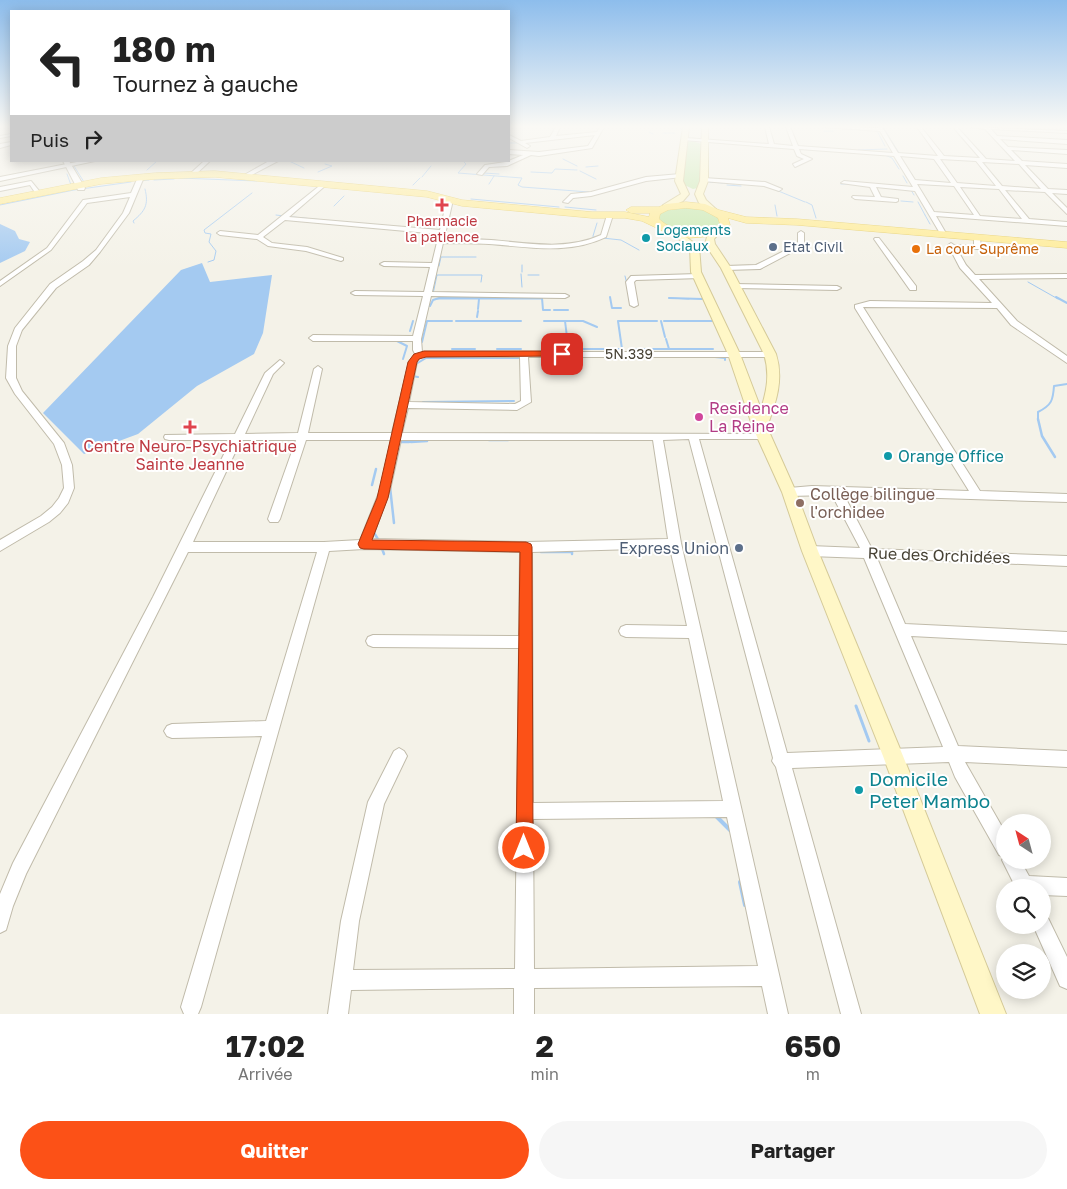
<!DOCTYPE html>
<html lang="fr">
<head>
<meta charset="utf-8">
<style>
  body { margin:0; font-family:"Golos Text",sans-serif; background:#f6f6f6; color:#222; height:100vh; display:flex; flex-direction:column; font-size:19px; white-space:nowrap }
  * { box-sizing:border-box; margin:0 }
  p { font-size:16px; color:#767676 }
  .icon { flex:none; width:28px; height:28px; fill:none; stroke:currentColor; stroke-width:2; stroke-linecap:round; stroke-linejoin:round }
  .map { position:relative; height:1014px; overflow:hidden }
  .drawer { display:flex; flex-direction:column; background:#fff; flex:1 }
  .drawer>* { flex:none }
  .guide { position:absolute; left:10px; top:10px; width:500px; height:152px; border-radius:0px; box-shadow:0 2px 12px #0003; background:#fff; color:#222; overflow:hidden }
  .needle { width:32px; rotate:324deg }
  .fabs { position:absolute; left:996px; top:814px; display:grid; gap:10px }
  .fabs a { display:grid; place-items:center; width:55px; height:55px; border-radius:50%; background:#fff; box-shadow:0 2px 12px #0003; font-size:25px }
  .pin { position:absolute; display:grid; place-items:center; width:42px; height:42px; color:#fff; margin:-21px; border-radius:10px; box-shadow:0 2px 8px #0006 }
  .me { position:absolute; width:55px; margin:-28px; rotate:0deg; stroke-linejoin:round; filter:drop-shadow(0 0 4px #0008) }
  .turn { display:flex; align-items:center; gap:18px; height:105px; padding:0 20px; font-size:22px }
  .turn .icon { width:65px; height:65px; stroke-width:2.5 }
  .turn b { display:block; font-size:35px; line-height:42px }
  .then { display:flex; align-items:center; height:48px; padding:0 20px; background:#0003; gap:10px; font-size:19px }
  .eta { display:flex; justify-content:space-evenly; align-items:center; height:85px; text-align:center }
  .eta b { font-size:30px; font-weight:700; line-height:35px }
  .primary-button { display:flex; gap:10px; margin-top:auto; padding:10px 20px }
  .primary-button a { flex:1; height:58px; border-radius:30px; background:#fc5117; color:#fff; font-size:20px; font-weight:700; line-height:58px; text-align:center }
  .primary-button a+a { background:#f6f6f6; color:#222 }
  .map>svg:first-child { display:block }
</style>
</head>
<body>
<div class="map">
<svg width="1067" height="1014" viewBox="0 0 1067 1014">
  <rect width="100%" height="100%" fill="#f4f2e8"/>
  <g fill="#cae9b0">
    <path d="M692,141L705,145L702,187L693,189L680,183L686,142Z"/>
    <path d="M673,207L701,208L719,218V224C704,235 667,237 658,216L663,211Z"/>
  </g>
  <g fill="#a4caf1">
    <path d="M0,224L15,231L19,239L30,242L25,251L0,263Z"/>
    <path d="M202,263L210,282L272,275L263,333L254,354L197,386L138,434L84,454L43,413L181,270Z"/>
  </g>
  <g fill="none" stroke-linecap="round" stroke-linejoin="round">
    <g stroke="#a4caf1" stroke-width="1">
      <path d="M791,127L793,135"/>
      <path d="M875,127L885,146"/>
      <path d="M883,127L899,153"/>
      <path d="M824,131H833"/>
      <path d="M649,132L653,134"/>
      <path d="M663,133H675"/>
      <path d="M509,143H519"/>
      <path d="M858,150L887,149"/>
      <path d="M885,155L892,158L899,169"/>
      <path d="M563,159L577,166"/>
      <path d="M70,161L71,163"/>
      <path d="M289,161L304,168"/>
      <path d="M463,161L466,164L458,173L522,178L518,185L522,187L589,192"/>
      <path d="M74,166L84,182"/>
      <path d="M586,167L598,166"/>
      <path d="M487,169L484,173L499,174"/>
      <path d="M147,170L157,161"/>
      <path d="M580,171L596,179"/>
      <path d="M318,172L332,166L325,164"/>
      <path d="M531,172L552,173L555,169L577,170"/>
      <path d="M67,174L71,185"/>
      <path d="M903,176L907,183"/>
      <path d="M422,177L431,166"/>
      <path d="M179,178L257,181"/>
      <path d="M154,180L174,179"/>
      <path d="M140,181L149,180"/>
      <path d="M710,182L723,183"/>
      <path d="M724,183L734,184"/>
      <path d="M489,184L494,176"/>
      <path d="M841,184H851"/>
      <path d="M413,185L420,178"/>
      <path d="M727,185L741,186"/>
      <path d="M776,190L805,202"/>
      <path d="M911,190L914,195"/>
      <path d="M471,199L559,207"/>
      <path d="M901,201L913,202"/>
      <path d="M806,202L812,205L816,218"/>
      <path d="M918,202L925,215"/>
      <path d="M0,205L74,190L131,182"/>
      <path d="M775,205L777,216"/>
      <path d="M334,206L344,196"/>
      <path d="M565,207L596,210"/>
      <path d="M276,215L284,216"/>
      <path d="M925,215L930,224"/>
      <path d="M293,217L323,220"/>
      <path d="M451,219H456"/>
      <path d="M134,223L133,221C145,211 149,205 145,189"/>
      <path d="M413,228H429"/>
      <path d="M593,236L597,223"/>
      <path d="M593,237L621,240L639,250"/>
      <path d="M796,243L798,251"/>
      <path d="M208,262L214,260L216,251L209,242L211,234L205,233L204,230L252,193"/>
      <path d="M522,265V272"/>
      <path d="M439,266L441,257H476"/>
      <path d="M521,274L522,287"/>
      <path d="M528,275H539"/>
      <path d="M625,276L627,284"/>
      <path d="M1028,282L1058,299"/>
      <path d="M433,294L437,275H482L481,282"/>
      <path d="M669,298L689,299"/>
      <path d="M437,299H542"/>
    </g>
    <g stroke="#a4caf1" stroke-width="2">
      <path d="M610,297L612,308H621"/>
      <path d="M1056,297L1067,303"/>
      <path d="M669,298L702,299"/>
      <path d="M430,306L433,300L439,298H542L543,310H550"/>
      <path d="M478,309L479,299"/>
      <path d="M554,310H568"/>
      <path d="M477,317L478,311"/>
      <path d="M456,321H521"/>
      <path d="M544,321H583L597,327"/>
      <path d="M565,321L567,337"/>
      <path d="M661,321L665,337"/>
      <path d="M664,321H712"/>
      <path d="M410,331L413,321"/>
      <path d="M666,339L669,349"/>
      <path d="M567,340L568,349"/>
      <path d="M397,341L407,346L403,359"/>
      <path d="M422,342L427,321H452"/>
      <path d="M452,349H475"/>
      <path d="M497,349H521"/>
      <path d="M547,349H622L618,321H657"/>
      <path d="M630,349H713"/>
      <path d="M556,357H665"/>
      <path d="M715,357L725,358V360"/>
      <path d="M416,364L426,358H520"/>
      <path d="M412,376L418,377"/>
      <path d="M423,402L514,401"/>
      <path d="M1038,420V412C1052,405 1053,400 1054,386L1067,384"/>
    </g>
    <g stroke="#a4caf1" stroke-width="2.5">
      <path d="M1038,419L1042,436L1055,457"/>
      <path d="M489,440H508"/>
      <path d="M411,442L427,441"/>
      <path d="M399,444L400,442H409"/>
      <path d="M372,485L376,469"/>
      <path d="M390,487L394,523"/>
      <path d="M373,531L379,541"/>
      <path d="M381,546L384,554"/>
      <path d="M541,552H572V554"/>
    </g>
    <path stroke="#a4caf1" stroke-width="3" d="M856,706L869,741"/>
    <g stroke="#a4caf1" stroke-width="4">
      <path d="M716,816L730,830"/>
      <path d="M740,882L745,905"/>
    </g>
    <g stroke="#c0bbaa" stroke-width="2">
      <g id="minor">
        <path d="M556,127H560L556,136L597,132L600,127H604L592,148L539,156L531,155L507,166L489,167L482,175L477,174L485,165L506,162L523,155L509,154V150L539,152L588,146L595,135L525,143L530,146L527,148L509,138V135L521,141L550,137Z"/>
        <path d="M765,127H769L774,144L793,146L786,127H790L798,146L893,153L880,131L824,127L878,128V127H882L898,153L938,156L917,127H921L944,156L980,158L953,127H957L986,159L1015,161L985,129L971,127L1067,131V133L991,129L997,136L1067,140V144L1000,139L1008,147L1067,150V154L1011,150L1022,161L1067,164V168L1025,165L1048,189L1067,190V194L1052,193L1067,208V214L1045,192L1005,190L1029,219L1067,222V226L936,216L947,235L944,237L941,235L915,191L876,187L881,197L898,199V201L896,202L855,199L852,197L853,196L875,197L870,187L841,183L844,181L913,187L894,156L799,149L801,154L812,159L795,167L793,164L804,159L797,156L794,149L683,140L686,138L769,144ZM900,156L934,159L951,183L915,180ZM940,159L976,161L996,186L957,183ZM982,162L1019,164L1041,189L1002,186ZM917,184L954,186L974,215L934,212ZM960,187L999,189L1022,219L980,216Z"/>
        <path d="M11,134V136L0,138V136Z"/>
        <path d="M11,142V145L0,148V144Z"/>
        <path d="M82,161H95L0,181V177Z"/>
        <path d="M204,161H210L195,175H191V173Z"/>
        <path d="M680,174L682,177L646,181L591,196L573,198L568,203L563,202L571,194L591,192L646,177Z"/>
        <path d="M141,175L144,177L129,213L100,252L89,265L56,288L22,330L16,346V378L22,391L64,443L72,465L74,488L68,503L60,513L49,522L0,551V540L41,516L52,507L59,498L64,488L62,465L54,444L15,394L6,378L8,346L15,328L50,284L83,261L96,250L123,213L130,197L87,203L51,250L0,286V281L47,248L83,200L131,193L138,177Z"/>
        <path d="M704,178L765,182L782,189L779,191L764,186L702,181Z"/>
        <path d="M31,181L40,192V194H36L30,185L0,191V187Z"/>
        <path d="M323,183L325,186L289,217L440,230L447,200L450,198L453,200L444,239C460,239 475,239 491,240C528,243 565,251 601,235L607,215L610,213L613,215L606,237C568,255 530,247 489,244C474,243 459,243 443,243L432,292L565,294L569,296L565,298L431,296L421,339L422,352H773V356L770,357H528L531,402L517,410L408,408L402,433L768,434L769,436L764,439H699L787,753L943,747L864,558L810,556L806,554L804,551L806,548L810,546L860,548L832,495L789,496L784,492L789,488L812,486L969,491L855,308V305L870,301L992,303L960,268L948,245L951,243L954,245L974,246V238L977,236L980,238L981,247L979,249H957L966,265L975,275L1067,274V278L979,279L1017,321L1067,356V363L1011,325L997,308L863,307L980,491L1067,494V502L844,495L872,549L1067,556V566L877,558L905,624L1067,632V644L911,636L958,746L1067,751V767L965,762L1005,832V860H1020L1029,876L1067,878V896L1042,895V888H1016L1002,860L1004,857L999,855L955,777L949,762L792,768L861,1014H841L776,767L772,761L773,758L689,439L663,440L681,543L788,1014H768L762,986L534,988V1014H514V988L351,990L348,1014H328L341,921L368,802L394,751L399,748L404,751L407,756L384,804L359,921L353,970L515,969L519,648L373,647L368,645L366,641L368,637L373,635L519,636L520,552L364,549L329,551L201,1007L198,1014H184L181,1007L262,736L172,738L167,736L164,731L167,726L172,724L266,721L317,552H188L26,874L13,906L6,930L0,933V894L13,863L153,597L231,440H169L165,439L164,437L165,435L235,434L265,373L280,360L284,363L273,374L245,434L298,433L314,369L318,366L322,369L308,433H392L409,362L415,354L413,350V341H313L309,338L313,335L413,336L423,296L355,295L351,293L355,291L424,292L430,267L384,266L380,264L384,262L432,263L439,234L285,220L263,237L272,243L307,247L343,258V260L341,261L306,251L268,246L257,239L220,235L217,233L220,231L258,235ZM421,356L520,357L521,401L515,404L409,402L417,362ZM241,440H296L268,519L270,522H278L280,519L306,440H391L380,490L360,540L324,542H193ZM401,440H653L668,539L526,542L372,539L390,490ZM670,548L687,626L626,625L621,627L619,631L621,635L626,637L689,638L723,801L533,803L532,552ZM727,817L758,966L534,969L533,819Z"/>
        <path d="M801,231L804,233V248L796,250L760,269L726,270L722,268L726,266L756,265L792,247L798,245V233Z"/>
        <path d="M875,238H879L916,286V290H910L874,239Z"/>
        <path d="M698,274L702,276L701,278L636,280L634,282L638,305L634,307L630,305L626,282L631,276Z"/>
        <path d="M732,284L837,286L841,288L837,290L735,288L731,286Z"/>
        <path d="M1042,915L1048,918L1067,957V989L1060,986L1033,925H1042Z"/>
      </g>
    </g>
    <g stroke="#c0bbaa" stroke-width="2">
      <g id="tertiary">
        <path d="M63,161H69L85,188L84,190H78Z"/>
        <path d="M269,161H278L244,179L239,178Z"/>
      </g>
    </g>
    <g stroke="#d5ca98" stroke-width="2">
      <g id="secondary">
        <path d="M683,127H689L683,181L689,194L683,201L666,209H663V205L681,194L675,181Z"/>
        <path d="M702,127H708V181L703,194L706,200L717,210L713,212L699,203L695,194L700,181Z"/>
        <path d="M718,227L722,230L714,239L715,244L731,268L776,354C784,380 776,402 767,427L796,492L818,551L903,756L1006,1014H980L883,756L802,551L782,492L753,428L728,354L691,272L690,247L667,231L674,229L699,246L701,272L740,354L761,409C767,390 770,374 764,354L721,268L705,244L707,237Z"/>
      </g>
    </g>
    <g stroke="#e5cc65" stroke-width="1">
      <path id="primary" d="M215,171L427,191L462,200L592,212H625L649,217L650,213H631L626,210L631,207H659L666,204L686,202L705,204L719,210L746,217L797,219L1067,242V248L797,225L746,223L728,218L730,225L722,232L713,236L689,238L665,232L642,221L625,218H592L462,206L427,197L215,177L155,179L101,184L0,204V198L101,178L155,173ZM686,208L703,210L718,218L720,224C702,237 675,234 659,219L660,214L668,210Z"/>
    </g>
    <use href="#minor" fill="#fff" fill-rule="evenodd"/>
    <use href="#tertiary" fill="#fff" fill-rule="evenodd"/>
    <use href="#secondary" fill="#fff7c7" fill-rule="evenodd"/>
    <use href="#primary" fill="#ffec96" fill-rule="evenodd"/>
  </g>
  <linearGradient id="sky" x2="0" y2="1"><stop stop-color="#8dbdec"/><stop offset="0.47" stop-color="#faf9f5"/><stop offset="1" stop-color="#faf9f5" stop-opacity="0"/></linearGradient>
  <rect width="1067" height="269" fill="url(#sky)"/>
  <path fill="#fc5117" stroke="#a4350f" d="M424,351H562L567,354L562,356L426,357L419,359L417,362L388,498L372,540L526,542L531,544L532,547L533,848L530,854L524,856L518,854L516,848L520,552L364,549L360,548L358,544L377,498L408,362L414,354Z"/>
  <g fill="#e0444e" stroke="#fff" stroke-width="2">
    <path d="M439.5 197.5h5v5h5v5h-5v5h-5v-5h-5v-5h5z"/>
    <path d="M187.5 419.5h5v5h5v5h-5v5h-5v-5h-5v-5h5z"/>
  </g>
  <g fill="#0f9aa8" stroke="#fff" stroke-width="2">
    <circle cx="646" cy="238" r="5"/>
    <circle cx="888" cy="456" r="5"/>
    <circle cx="859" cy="790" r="5"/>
  </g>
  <g fill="#5c6f8a" stroke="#fff" stroke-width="2">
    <circle cx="773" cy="247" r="5"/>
    <circle cx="739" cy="548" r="5"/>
  </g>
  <circle fill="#e8710a" stroke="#fff" stroke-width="2" cx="916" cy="249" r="5"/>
  <circle fill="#d1479c" stroke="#fff" stroke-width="2" cx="699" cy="417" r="5"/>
  <circle fill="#8d6e63" stroke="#fff" stroke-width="2" cx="800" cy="503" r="5"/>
  <g text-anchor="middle" stroke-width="4" stroke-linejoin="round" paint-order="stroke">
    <g font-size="14" fill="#be3a42" stroke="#fff">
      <text x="442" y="226">Pharmacie<tspan x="442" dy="16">la patience</tspan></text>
    </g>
    <g font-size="14" fill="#0d838f" stroke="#fff" text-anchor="start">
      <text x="656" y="235">Logements<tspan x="656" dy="16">Sociaux</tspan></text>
    </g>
    <g font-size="14" fill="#4e5e75" stroke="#fff" text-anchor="start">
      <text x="783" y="252">Etat Civil</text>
    </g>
    <g font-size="14" fill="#c56008" stroke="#fff" text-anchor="start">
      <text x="926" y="254">La cour Suprême</text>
    </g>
    <g font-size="14" fill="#484336" stroke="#fff">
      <text x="629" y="359">5N.339</text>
    </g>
    <g font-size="16" fill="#b23c85" stroke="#fff" text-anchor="start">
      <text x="709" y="414">Residence<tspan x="709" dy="18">La Reine</tspan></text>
    </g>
    <g font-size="16" fill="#be3a42" stroke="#fff">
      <text x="190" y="452">Centre Neuro-Psychiatrique<tspan x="190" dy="18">Sainte Jeanne</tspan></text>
    </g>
    <g font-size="16" fill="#0d838f" stroke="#fff" text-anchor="start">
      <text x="898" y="462">Orange Office</text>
    </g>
    <g font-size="16" fill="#785e54" stroke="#fff" text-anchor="start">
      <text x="810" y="500">Collège bilingue<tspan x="810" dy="18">l'orchidee</tspan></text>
    </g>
    <g font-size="16" fill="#4e5e75" stroke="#fff" text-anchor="end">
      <text x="729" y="554">Express Union</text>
    </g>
    <g font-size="16" fill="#484336" stroke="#fff">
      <text transform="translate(939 555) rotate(2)" y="6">Rue des Orchidées</text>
    </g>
    <g font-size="19" fill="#0d838f" stroke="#fff" text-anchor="start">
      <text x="869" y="786">Domicile<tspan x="869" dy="22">Peter Mambo</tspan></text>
    </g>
  </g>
</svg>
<div class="fabs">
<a><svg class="needle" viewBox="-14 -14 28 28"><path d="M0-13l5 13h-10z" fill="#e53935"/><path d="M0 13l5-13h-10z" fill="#767676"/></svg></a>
<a><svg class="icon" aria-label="search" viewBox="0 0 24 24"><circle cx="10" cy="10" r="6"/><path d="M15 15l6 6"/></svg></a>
<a><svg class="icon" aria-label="layers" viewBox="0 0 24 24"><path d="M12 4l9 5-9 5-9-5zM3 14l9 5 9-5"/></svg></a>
</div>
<div class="pin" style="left:562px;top:354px;background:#d93025"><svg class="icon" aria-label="arrive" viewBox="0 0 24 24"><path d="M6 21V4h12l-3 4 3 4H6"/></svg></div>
<svg class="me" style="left:524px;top:848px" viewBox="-20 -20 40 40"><circle r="17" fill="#fc5117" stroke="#fff" stroke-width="3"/><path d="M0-11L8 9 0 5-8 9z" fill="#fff"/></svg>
<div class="guide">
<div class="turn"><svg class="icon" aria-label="left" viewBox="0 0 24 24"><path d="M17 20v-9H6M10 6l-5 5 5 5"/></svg><div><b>180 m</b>Tournez à gauche</div></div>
<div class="then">Puis<svg class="icon" aria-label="right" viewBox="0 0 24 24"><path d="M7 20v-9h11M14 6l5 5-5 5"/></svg></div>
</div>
</div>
<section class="drawer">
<div class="eta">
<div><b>17:02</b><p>Arrivée</p></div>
<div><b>2</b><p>min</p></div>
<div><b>650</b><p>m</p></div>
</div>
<div class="primary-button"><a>Quitter</a><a>Partager</a></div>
</section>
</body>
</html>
